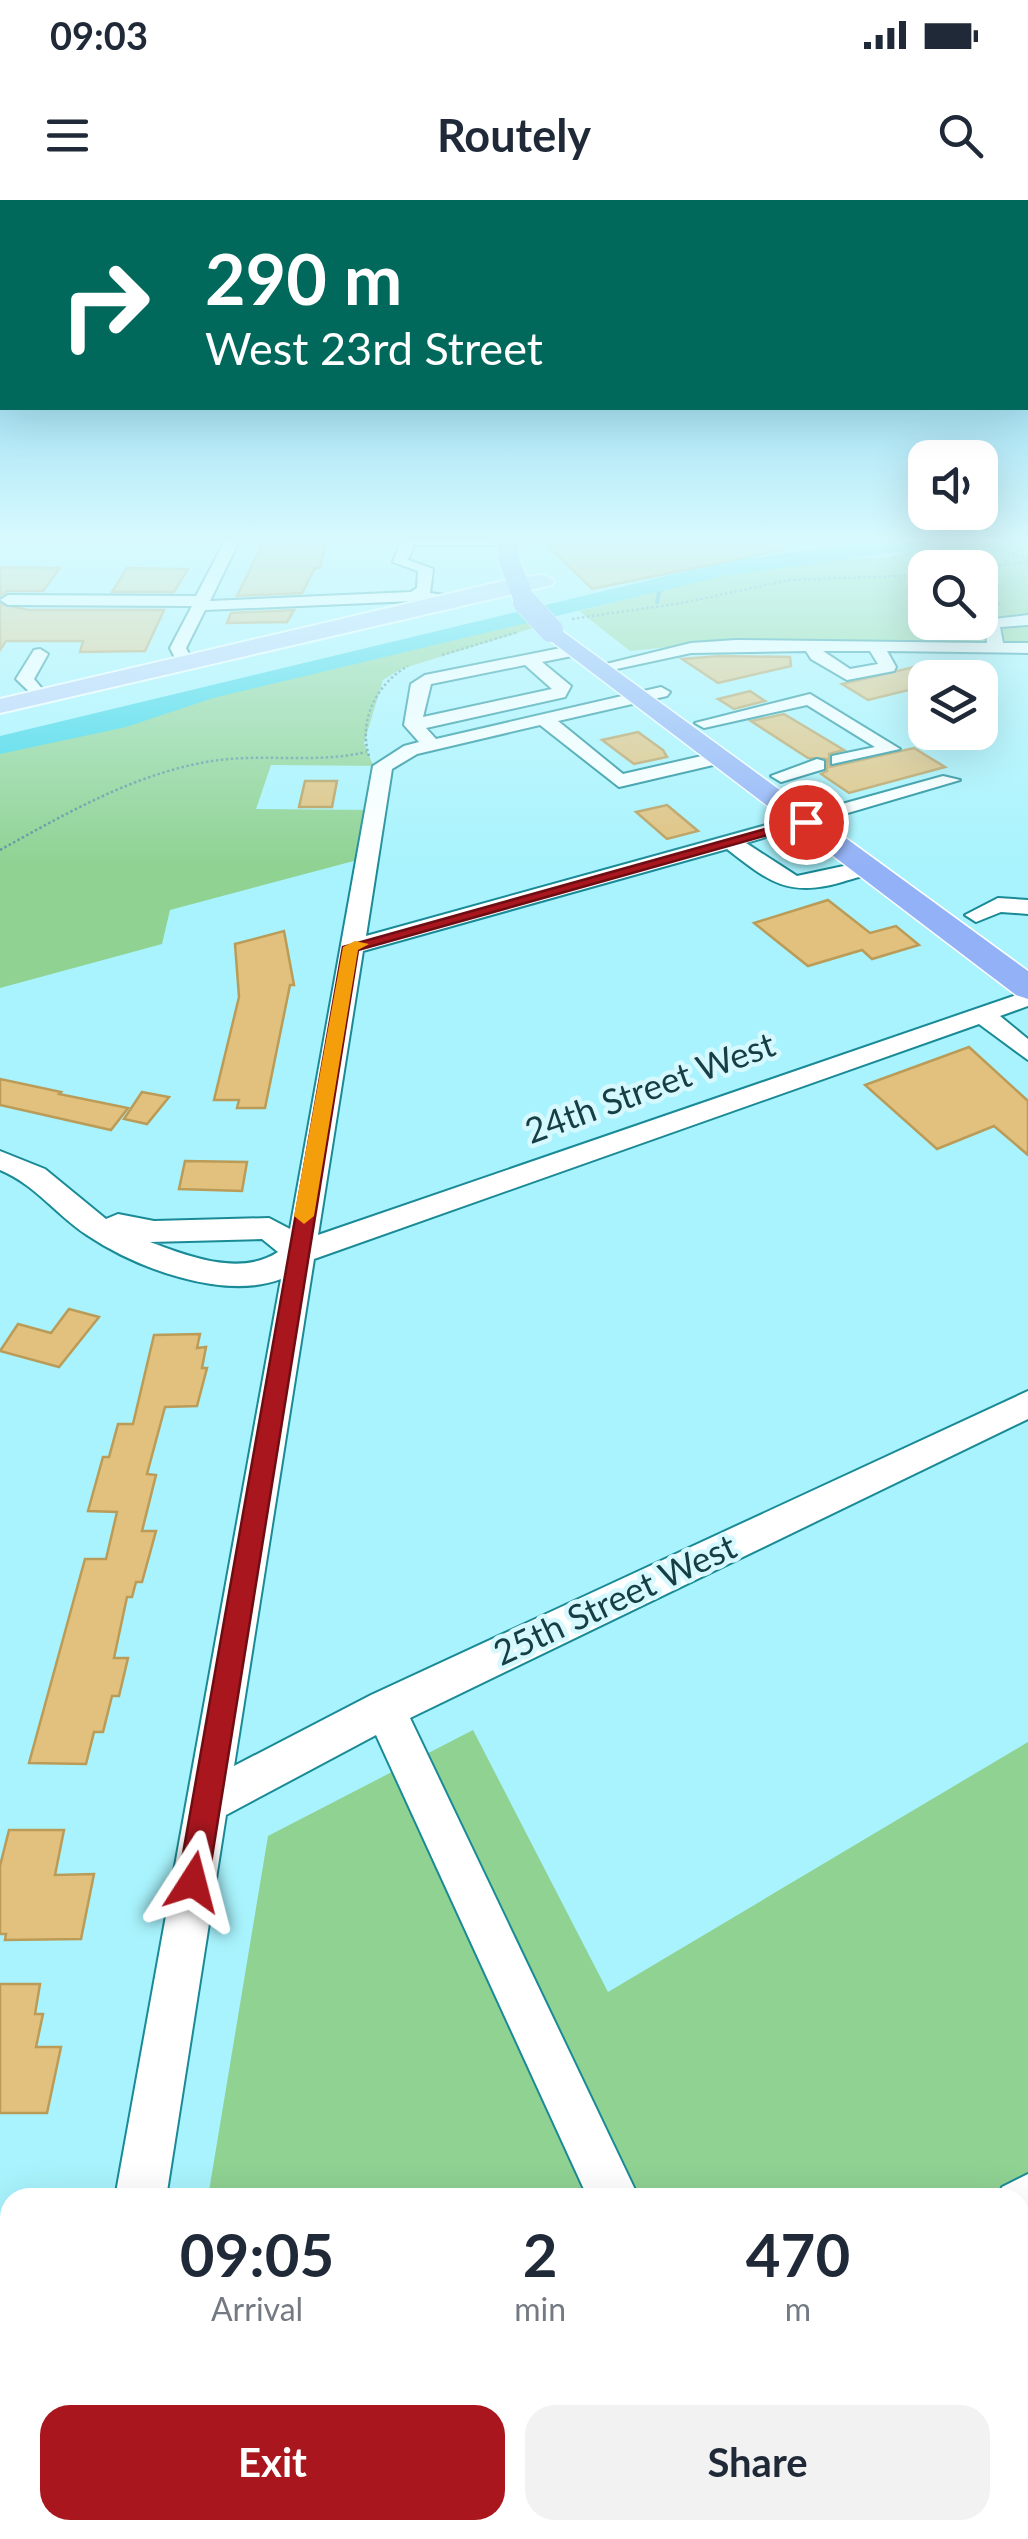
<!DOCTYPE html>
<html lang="en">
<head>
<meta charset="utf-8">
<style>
  body { margin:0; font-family:Lato,sans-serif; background:#f2f2f3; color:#1f2937; height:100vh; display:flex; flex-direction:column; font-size:38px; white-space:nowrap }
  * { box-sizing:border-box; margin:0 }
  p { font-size:32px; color:#747a83 }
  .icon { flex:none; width:55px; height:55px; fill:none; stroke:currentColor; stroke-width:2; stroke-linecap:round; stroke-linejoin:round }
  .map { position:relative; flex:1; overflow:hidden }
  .sheet { position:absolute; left:0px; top:1988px; width:1030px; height:352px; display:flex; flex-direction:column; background:#fff; border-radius:30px 30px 0 0; box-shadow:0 10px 40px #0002 }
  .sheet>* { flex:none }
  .guide { position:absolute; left:0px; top:0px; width:1030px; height:210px; box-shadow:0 10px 40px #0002; background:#00695c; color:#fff; overflow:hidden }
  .buttons { position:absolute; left:908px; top:240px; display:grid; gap:20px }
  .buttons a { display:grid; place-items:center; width:90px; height:90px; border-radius:20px; background:#fff; box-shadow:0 10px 40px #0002; font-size:50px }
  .pin { position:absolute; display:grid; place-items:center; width:85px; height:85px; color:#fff; margin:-42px; border:5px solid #fff; border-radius:50%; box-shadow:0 2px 10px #0007 }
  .me { position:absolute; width:110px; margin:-55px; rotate:9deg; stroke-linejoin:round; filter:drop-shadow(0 0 8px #0008) }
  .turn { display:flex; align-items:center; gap:35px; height:210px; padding:0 40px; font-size:45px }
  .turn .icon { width:130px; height:130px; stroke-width:2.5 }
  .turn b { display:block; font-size:70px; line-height:85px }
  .eta { display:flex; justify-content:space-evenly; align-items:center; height:170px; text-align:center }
  .eta b { font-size:60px; font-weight:700; line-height:70px }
  .cta { display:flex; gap:20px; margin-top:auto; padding:20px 40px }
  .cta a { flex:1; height:115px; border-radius:30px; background:#aa161e; color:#fff; font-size:40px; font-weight:700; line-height:115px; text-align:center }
  .cta a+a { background:#f2f2f3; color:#1f2937 }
  .status { display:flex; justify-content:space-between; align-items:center; height:70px; padding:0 50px; background:#fff; direction:ltr }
  .status svg { height:28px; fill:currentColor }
  header { display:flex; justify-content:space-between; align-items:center; height:130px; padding:0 40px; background:#fff; font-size:45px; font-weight:700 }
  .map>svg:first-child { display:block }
</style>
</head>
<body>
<div class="status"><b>09:03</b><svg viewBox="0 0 49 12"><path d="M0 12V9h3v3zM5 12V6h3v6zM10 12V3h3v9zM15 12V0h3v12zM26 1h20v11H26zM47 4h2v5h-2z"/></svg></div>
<header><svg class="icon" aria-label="menu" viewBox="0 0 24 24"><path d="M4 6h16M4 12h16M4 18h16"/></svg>Routely<svg class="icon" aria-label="search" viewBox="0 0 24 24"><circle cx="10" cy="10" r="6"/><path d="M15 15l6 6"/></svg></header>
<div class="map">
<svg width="1028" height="2339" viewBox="0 0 1028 2339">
  <rect width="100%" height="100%" fill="#a8f3fd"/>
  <g fill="#8fd292" fill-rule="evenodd">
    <path d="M950,339H1028V443L734,440L630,451L579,411L748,369L798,360L886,358ZM925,368H980V422H925Z"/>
    <path d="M523,416L533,428L401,469L383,480L364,543L372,563L383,566L271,565L256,609L373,610L365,658L170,710L162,744L0,788V545L126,518L204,492Z"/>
    <path d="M473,1530L608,1792L1028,1542V2339H150L151,2330H1020V1998L208,1997L268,1636Z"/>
  </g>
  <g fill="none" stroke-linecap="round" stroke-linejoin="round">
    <path stroke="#2ea7b5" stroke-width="4" d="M657,402L659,392L669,384"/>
    <path fill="#38d4e5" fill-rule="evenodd" d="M890,339H952L941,346L724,376L213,498L126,527L0,554V536L724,362Z"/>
  </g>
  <g fill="#e1c17d" stroke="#ba9c58" stroke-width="2.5">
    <path d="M541,339H781L782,350L592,389Z"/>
    <path d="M262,345L325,346L320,368H315L302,393L237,396Z"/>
    <path d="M0,367L60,368L43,391H8L0,396Z"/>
    <path d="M127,368L177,369H188L174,392H112Z"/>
    <path d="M0,404L29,410H164L145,451L80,452L83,441H6L0,450Z"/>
    <path d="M294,410L287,422L227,423L231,413Z"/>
    <path d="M720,456L790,457L791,466L718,483L682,459Z"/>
    <path d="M931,463L934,478H925V486L868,500L842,484Z"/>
    <path d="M750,491L765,501L734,509L718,499Z"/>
    <path d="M784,514L844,550L829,554L830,567L914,548L945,567L849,593L821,574L827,571V559L808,558L751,521Z"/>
    <path d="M638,532L663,550L667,557L634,564L602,540Z"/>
    <path d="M305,581H337L332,607H299Z"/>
    <path d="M667,605L698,631L667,639L636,612Z"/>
    <path d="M828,700L870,733L896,726L919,745L872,759L862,750L808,766L754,723Z"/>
    <path d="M284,731L294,785H290L265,908H237L239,900H214L239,797L235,744Z"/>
    <path d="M969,847L1028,901V955L994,926L937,949L865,885Z"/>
    <path d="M0,879L61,892L59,894L128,908L111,930L0,905Z"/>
    <path d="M142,892L169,897L147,924L124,919Z"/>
    <path d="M185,961L247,962L242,991L179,989Z"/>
    <path d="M69,1109L99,1117L59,1167L0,1151L18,1124L51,1133Z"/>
    <path d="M200,1134L197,1148L206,1147L202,1168H207L197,1206L165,1207L147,1274L156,1275L142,1331H156L142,1382H136L132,1397H127L114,1458H128L119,1496H112L103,1532H94L86,1564L29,1563L85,1359H106L117,1312L88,1311L103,1257H109L118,1224H133L154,1135Z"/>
    <path d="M9,1630H64L55,1675L94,1674L81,1739L5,1740L6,1734H0V1666Z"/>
    <path d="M0,1784H40L35,1814H43L36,1847H61L47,1913H0Z"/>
  </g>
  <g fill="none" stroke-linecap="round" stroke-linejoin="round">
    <g stroke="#198a96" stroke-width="4">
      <g id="minor">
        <path d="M226,339H240L210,401L411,392L417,388L418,371L393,362L402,339L514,341L507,345H414L408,360L433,369L430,393L460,397L463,400L455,405L414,401L205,410L186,448L193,462L185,467L179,466L170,448L192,406L8,405L0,400L8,395L196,396Z"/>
        <path d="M1028,415V425L1000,427L1003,443H1028V453L887,451L896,467L894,471L847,480L811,459L806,451L691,453L598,473L590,468L691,443L736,440L987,443L985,420ZM823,451H870L878,464L850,469Z"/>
        <path d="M576,445L584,450L582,454L542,462L571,486L565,497L426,528L436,539L661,487L670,492L667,496L558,521L623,574L719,552L728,558L726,562L619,587L540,525L417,554L392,569L366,736L943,576L960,580L746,643L797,676L867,661L878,667C869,676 854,678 842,682C788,698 768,681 727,649L363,751L318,1035L1028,791V806L1000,816L1028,839V860L979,824L314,1059L234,1566L371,1495L1028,1191V1219L410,1518L639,1998H588L376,1535L226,1615L166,1998H115L281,1079C224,1101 136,1068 87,1035C56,1015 36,985 0,970V951L45,969L106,1019L118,1014L154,1021L269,1018L290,1029L373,566L404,546L419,542L404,525L411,484L425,475ZM525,465L552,489L423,517L431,484ZM262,1039L278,1052C240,1077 188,1056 150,1042Z"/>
        <path d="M40,449L48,454L34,479L49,497L40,502L16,479L34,450Z"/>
        <path d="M810,494L900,549L832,564V556L875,547L807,505L704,528L695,523Z"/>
        <path d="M817,559L824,561V569L781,582L771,576Z"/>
        <path d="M998,698L1028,700V714L1001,712L976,722L965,715Z"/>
        <path d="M1028,1974V2027L1020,2031V1998H998L1002,1987Z"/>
        <path d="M55,2330H113L112,2339H54Z"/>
        <path d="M563,2330H628L624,2339H559Z"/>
        <path d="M739,2330H797L801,2339H743Z"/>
      </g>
    </g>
    <g stroke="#fff" stroke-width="4">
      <path id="major" d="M545,375L554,381L552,385L0,513V499L516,378Z"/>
    </g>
    <g stroke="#fff" stroke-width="3">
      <g id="highway">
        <path d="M497,339H517L520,360L536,402L533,407H517L514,402L498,360Z"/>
        <path d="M551,423L1028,771V799L1016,795L543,435V425Z"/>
      </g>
    </g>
    <g stroke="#5c969e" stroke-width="2.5" stroke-dasharray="2.5 2.5" stroke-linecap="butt">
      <path d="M946,368L934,358L935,347L977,344L1028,358"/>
      <path d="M974,368L1028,362"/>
      <path d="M980,395L1000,404"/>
      <path d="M572,419L682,403L789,380L925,375"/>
      <path d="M442,455L518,432"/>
      <path d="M369,556C358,521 376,484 408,466"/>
      <path d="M0,650C67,613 136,573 212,561C264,553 315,564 366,552"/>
    </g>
    <use href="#minor" fill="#fff" fill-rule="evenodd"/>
    <use href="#major" fill="#bed0fa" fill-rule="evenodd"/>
    <use href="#highway" fill="#93b1f6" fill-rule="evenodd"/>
    <g stroke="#fff" stroke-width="25" stroke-linecap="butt">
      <path id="highway-bridge" d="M525,402L551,430"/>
    </g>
    <use href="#highway-bridge" stroke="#93b1f6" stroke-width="24"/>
  </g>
  <linearGradient id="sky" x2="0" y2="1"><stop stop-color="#61c1e7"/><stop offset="0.51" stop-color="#d8fafe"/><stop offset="1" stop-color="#d8fafe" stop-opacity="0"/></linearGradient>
  <rect width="1028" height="667" fill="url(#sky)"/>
  <path fill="#aa161e" stroke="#6e0e14" stroke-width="2.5" d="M801,619L814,622L358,750L208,1682L204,1693L193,1697L182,1693L178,1682L343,747Z"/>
  <path fill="#f59e0b" d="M355,741L369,744L358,750L314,1016L304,1024L294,1016L343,747Z"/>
  <g text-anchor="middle" stroke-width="9" stroke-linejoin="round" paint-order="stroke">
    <g font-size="35" fill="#153f44" stroke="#d5f9fe">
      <text transform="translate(650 888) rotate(-20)" y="12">24th Street West</text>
      <text transform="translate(615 1400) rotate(-25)" y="12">25th Street West</text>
    </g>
  </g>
</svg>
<div class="buttons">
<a><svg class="icon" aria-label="sound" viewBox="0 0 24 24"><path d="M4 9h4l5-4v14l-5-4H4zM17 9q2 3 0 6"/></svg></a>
<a><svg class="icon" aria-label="search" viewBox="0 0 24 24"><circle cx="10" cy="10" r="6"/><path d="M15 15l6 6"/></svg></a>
<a><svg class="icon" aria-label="layers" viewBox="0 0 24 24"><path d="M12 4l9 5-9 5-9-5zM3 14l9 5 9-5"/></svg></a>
</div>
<div class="pin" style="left:806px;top:622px;background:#d93025"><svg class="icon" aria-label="arrive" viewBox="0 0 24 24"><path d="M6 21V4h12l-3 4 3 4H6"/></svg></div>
<svg class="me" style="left:193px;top:1682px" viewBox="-20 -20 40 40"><path d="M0-17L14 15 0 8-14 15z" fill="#aa161e" stroke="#fff" stroke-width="4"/></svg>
<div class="guide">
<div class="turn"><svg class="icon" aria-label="right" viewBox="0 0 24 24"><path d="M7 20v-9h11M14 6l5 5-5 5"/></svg><div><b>290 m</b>West 23rd Street</div></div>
</div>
<section class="sheet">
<div class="eta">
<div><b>09:05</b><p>Arrival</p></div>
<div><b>2</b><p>min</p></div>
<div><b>470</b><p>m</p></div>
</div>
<div class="cta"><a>Exit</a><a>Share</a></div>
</section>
</div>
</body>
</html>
